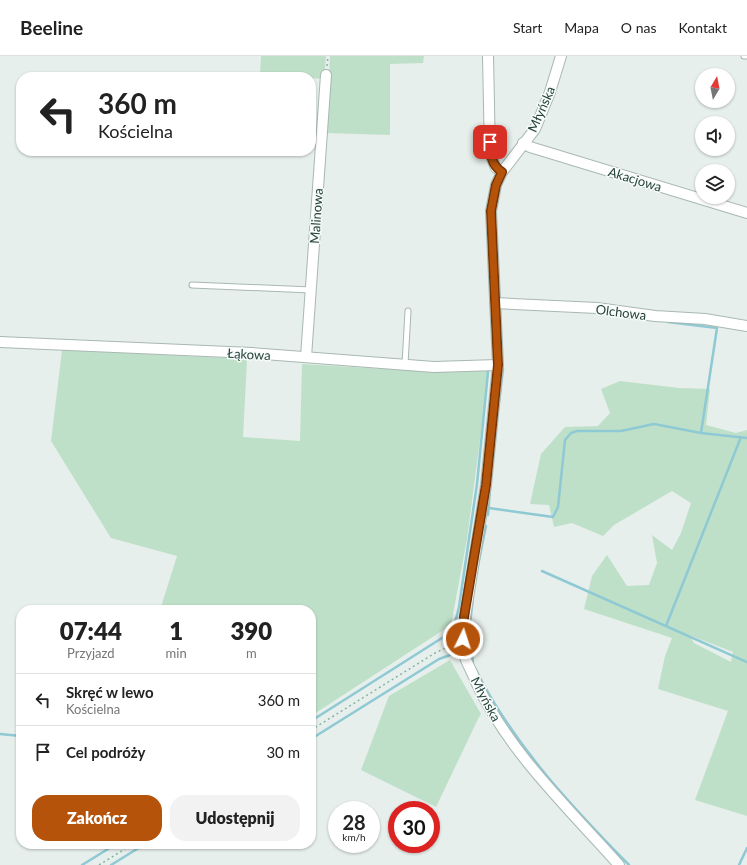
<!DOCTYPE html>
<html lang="pl">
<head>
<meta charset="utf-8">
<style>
  body { margin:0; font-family:Lato,sans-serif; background:#f2f2f2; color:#222; height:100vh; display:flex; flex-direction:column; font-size:15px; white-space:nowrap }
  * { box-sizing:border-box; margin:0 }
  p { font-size:13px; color:#767676 }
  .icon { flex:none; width:22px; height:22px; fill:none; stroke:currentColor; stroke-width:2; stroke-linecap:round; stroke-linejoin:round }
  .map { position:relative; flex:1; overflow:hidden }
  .sheet { position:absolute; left:16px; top:549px; width:300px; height:244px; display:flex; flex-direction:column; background:#fff; border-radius:16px; box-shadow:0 1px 3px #0004 }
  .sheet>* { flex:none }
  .banner { position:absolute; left:16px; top:16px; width:300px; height:84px; border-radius:16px; box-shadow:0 1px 3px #0004; background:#fff; color:#222; overflow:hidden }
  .needle { width:26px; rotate:10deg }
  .tools { position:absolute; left:695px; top:12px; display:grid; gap:8px }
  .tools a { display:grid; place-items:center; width:40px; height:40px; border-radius:50%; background:#fff; box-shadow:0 1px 3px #0004; font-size:20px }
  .speed { position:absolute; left:328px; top:745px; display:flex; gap:8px; font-size:20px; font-weight:700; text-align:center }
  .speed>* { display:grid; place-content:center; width:52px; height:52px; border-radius:50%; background:#fff; box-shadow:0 1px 3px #0004; line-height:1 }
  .speed small { font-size:10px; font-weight:400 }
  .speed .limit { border:6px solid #d22; background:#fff; color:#111 }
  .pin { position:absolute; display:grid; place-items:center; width:34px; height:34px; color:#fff; margin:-17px; border-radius:8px; box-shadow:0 2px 6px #0006 }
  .me { position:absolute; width:44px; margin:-22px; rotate:4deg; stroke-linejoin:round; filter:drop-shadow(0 0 3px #0008) }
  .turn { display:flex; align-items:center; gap:14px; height:84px; padding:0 16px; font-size:18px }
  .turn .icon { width:52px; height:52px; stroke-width:2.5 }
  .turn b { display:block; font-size:28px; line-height:34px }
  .eta { display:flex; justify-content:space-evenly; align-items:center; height:68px; text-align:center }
  .eta b { font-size:24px; font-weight:800; line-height:28px }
  .action { display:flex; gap:8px; margin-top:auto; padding:8px 16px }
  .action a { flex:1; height:46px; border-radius:16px; background:#b45309; color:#fff; font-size:16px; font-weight:800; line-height:46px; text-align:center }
  .action a+a { background:#f2f2f2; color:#222 }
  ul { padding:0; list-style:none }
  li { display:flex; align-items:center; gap:12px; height:52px; padding:0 16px; border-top:1px solid #e0e0e0 }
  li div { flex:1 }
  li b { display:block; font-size:15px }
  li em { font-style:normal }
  header { display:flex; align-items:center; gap:24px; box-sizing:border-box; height:56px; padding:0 20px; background:#fff; border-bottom:1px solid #e0e0e0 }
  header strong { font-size:19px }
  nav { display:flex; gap:22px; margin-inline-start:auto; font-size:14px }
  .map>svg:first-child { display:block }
</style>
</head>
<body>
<header>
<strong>Beeline</strong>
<nav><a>Start</a><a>Mapa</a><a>O nas</a><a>Kontakt</a></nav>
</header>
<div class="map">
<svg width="747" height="809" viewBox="0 0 747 809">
  <rect width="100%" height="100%" fill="#e6efeb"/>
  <g fill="#bfe0c8" fill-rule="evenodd">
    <path d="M261,0H326L324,23L311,22V21L260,20Z"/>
    <path d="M330,0H424L423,7L390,8V79L326,77Z"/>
    <path d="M62,294L247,303L243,381L300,385L302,308L434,316L489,315L467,483L451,569L311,660V554H160L177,500L111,482L51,385Z"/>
    <path d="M620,325L679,332L710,333L706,369L736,377L747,374V760L695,744L728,655L658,633L665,600L672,582L584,553L592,520L607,499L627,530L649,529L657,507L652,479L672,494L681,477L691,447L672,435L614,469L603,480L572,467L554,471L549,449L530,448L541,398L565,371L598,370L610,357L601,333ZM689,579L733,596L731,606L694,587Z"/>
    <path d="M450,604L481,658L478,663L436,751L361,714L389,640Z"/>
  </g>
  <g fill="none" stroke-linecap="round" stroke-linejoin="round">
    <g stroke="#8ec9d4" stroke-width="2.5">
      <path d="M668,266L717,272L701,377"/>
      <path d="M498,354L503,313"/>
      <path d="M489,452L553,461L558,451L565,384L571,377L577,375H621L654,368L701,377L747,382"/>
      <path d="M488,459L490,433"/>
      <path d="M477,514L486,470"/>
      <path d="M542,515L747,606"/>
      <path d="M666,570L741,381"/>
      <path d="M473,608L470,568L473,541"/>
      <path d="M475,612C512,687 571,750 629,809"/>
      <path d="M311,665L453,575L459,551L477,428L488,316"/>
      <path d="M0,678L21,680"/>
      <path d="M311,683L439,603L453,598"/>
      <path d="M82,809L116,788"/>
      <path d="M111,809L145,788"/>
      <path d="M739,809L747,792"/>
    </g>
    <g stroke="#a8b8b2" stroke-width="7">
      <g id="service">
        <path d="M744,0H747"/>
        <path d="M192,229L311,234"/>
        <path d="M405,308L408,255"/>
      </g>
    </g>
    <g stroke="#a8b8b2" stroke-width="12">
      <g id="minor">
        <path d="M488,0L490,98L496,112L502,116"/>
        <path d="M561,0L550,36L535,73L502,116L496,129L491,155L498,309L486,429L465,561C464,575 462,590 466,604C469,611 473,618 476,626C508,695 568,752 619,809"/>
        <path d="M523,87L530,91L747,157"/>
        <path d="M495,247L597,252L655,260L705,263L747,270"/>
        <path d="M0,286L252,297L434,311L498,309"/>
        <path d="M306,301L326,19"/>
      </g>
    </g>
    <g stroke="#86b3a5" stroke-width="1.5" stroke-dasharray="2 3" stroke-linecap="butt">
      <path d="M327,10L328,0"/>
      <path d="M311,674L435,597L454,588"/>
      <path d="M99,809L133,788"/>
    </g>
    <use href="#service" stroke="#fff" stroke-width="5"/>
    <use href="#minor" stroke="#fff" stroke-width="10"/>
  </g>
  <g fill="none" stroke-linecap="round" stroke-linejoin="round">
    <g stroke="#753606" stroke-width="10">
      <path id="route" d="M463,583L464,561L486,429L498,309L491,155L496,129L502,116C491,109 490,97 490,86"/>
    </g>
    <use href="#route" stroke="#b45309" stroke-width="7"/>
  </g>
  <g text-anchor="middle" stroke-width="3" stroke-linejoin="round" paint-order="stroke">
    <g font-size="13" fill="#24423a" stroke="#f7fbf9">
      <text transform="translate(541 53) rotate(-66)" y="5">Młyńska</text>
      <text transform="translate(635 123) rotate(17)" y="5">Akacjowa</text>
      <text transform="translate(316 160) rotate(-86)" y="5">Malinowa</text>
      <text transform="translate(621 256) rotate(7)" y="5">Olchowa</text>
      <text transform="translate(249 298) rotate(3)" y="5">Łąkowa</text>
      <text transform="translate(486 643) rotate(62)" y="5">Młyńska</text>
    </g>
  </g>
</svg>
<div class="tools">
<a><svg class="needle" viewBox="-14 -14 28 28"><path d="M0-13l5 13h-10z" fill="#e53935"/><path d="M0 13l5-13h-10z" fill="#767676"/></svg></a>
<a><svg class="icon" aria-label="sound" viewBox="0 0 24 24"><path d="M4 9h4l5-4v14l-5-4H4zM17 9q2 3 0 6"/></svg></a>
<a><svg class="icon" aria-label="layers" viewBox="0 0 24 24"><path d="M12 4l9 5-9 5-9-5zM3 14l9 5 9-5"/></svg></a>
</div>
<div class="speed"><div>28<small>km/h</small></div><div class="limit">30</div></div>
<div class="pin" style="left:490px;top:86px;background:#d93025"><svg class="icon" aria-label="arrive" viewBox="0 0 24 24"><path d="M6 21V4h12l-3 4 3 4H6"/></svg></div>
<svg class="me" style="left:463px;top:583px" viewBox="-20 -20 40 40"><circle r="17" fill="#b45309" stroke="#fff" stroke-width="3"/><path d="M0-11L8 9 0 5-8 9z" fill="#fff"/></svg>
<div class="banner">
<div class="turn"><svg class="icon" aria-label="left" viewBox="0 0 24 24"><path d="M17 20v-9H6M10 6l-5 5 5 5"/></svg><div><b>360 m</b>Kościelna</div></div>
</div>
<section class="sheet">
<div class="eta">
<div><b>07:44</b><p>Przyjazd</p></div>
<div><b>1</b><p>min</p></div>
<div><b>390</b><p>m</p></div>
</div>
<ul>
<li><svg class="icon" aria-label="left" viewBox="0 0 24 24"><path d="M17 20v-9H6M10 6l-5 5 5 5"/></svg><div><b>Skręć w lewo</b><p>Kościelna</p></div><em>360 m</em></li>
<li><svg class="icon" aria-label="arrive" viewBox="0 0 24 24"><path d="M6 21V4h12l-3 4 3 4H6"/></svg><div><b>Cel podróży</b></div><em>30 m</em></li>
</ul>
<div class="action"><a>Zakończ</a><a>Udostępnij</a></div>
</section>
</div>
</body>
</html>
